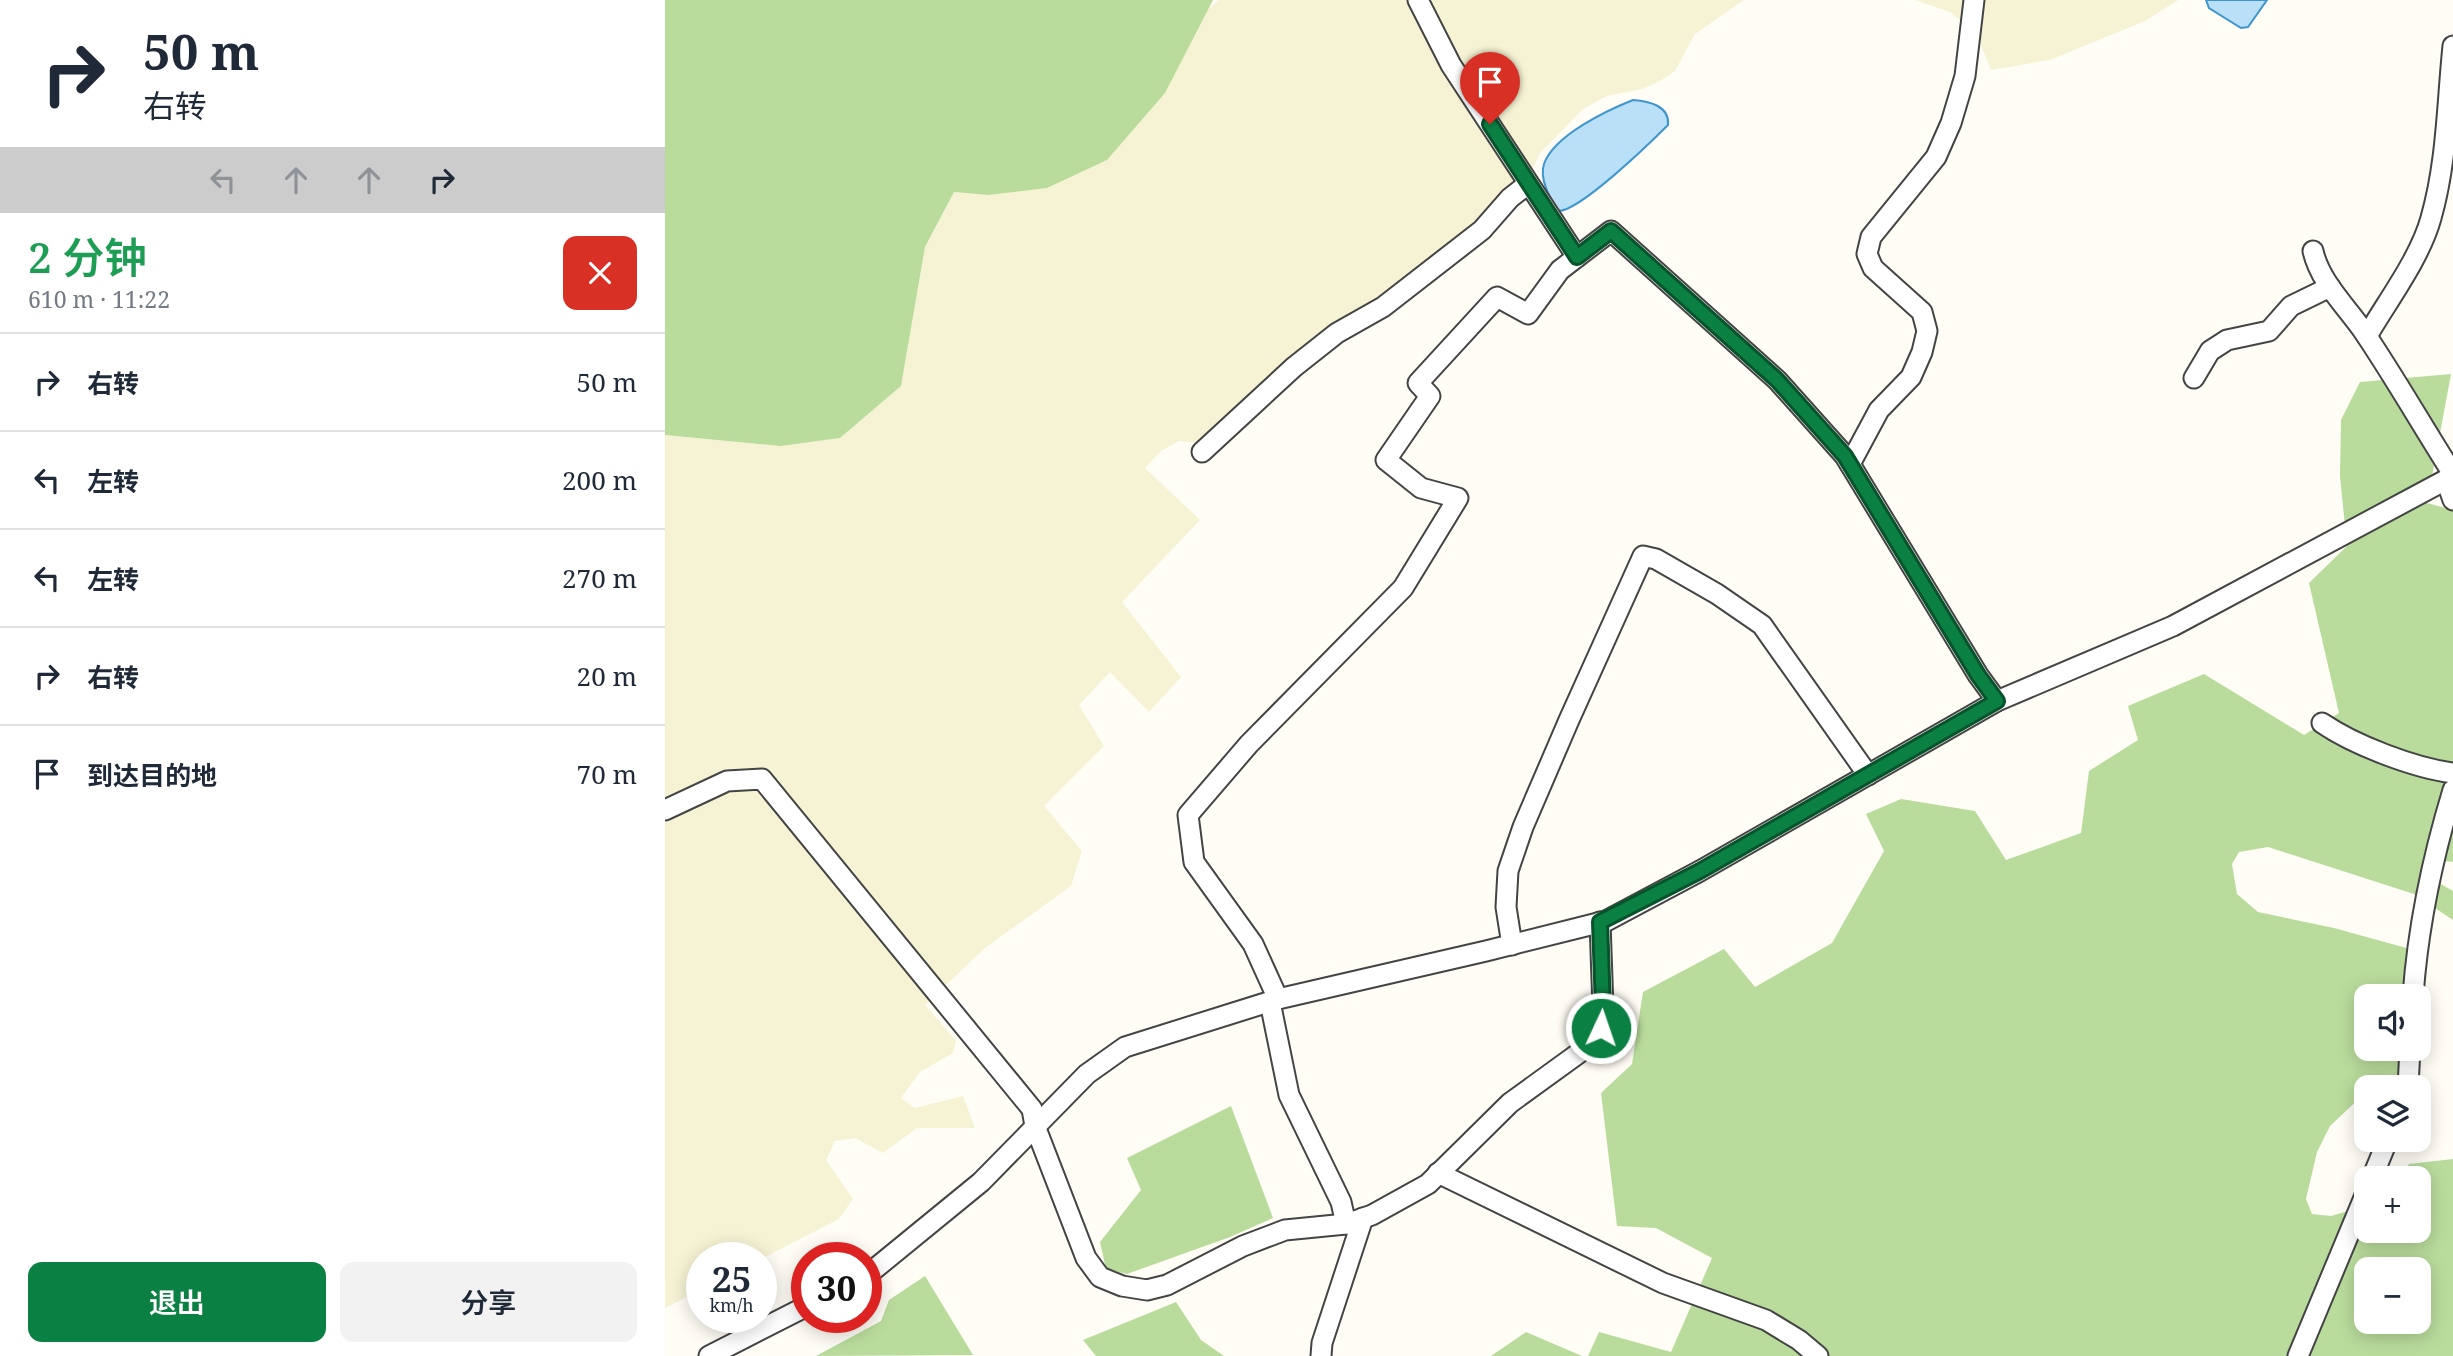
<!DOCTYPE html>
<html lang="zh">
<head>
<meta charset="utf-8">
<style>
  body { margin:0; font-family:"Noto Serif","Noto Sans SC",serif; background:#f2f2f3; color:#1f2937; height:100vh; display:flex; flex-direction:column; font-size:26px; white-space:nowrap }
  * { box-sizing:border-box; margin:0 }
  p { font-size:23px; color:#747a83 }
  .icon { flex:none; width:38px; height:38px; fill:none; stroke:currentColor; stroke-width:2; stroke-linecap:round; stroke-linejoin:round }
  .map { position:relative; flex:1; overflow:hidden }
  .side { display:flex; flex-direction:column; background:#fff; width:665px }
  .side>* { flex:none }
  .banner { background:#fff; color:#1f2937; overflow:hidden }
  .fabs { position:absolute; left:1689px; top:984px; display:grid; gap:14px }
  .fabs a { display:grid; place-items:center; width:77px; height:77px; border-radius:14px; background:#fff; box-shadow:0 4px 18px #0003; font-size:35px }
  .speed { position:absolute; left:21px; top:1242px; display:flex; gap:14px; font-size:35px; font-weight:700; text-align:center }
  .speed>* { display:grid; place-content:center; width:91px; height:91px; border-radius:50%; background:#fff; box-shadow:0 4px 18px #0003; line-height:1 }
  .speed small { font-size:18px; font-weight:400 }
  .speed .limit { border:10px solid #d22; background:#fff; color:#111 }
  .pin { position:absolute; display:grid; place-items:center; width:60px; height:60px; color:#fff; margin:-72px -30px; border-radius:50% 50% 50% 0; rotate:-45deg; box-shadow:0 0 7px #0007 }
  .pin .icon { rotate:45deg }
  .me { position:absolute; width:77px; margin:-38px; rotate:3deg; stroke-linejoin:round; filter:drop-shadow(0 0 5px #0008) }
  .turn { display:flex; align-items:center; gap:24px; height:147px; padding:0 28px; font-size:32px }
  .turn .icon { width:91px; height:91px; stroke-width:2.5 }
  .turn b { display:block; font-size:49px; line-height:60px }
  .lanes { display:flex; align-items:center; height:66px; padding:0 28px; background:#0003; justify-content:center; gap:35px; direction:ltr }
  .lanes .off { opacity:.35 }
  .round { display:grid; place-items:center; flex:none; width:74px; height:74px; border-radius:14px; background:#f2f2f3 }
  .headline { display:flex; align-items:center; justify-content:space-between; height:119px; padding:0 28px }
  h1 { font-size:42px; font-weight:600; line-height:52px; color:#1e9e55 }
  .button { display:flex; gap:14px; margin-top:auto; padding:14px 28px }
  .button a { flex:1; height:80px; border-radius:14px; background:#0b8043; color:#fff; font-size:28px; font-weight:600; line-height:80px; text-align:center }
  .button a+a { background:#f2f2f3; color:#1f2937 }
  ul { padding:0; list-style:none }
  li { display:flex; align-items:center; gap:21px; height:98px; padding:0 28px; border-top:2px solid #e0e1e3 }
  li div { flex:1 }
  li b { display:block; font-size:26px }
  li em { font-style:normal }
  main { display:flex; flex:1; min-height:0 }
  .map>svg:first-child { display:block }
</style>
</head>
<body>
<main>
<section class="side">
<div class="banner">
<div class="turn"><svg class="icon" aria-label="right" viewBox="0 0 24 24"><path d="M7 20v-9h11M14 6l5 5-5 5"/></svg><div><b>50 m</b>右转</div></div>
<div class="lanes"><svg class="icon off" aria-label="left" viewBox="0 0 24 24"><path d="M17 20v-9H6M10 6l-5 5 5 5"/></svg><svg class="icon off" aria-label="ahead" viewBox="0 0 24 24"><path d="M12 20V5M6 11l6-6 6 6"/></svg><svg class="icon off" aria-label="ahead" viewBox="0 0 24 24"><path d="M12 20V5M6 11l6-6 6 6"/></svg><svg class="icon" aria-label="right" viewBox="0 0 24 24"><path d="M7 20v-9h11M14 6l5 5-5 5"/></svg></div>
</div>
<div class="headline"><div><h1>2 分钟</h1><p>610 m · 11:22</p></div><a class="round" style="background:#d93025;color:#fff"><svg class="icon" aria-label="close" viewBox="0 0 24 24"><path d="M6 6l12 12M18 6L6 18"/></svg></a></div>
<ul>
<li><svg class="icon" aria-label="right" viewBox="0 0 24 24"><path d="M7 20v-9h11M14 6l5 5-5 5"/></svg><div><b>右转</b></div><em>50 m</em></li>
<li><svg class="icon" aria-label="left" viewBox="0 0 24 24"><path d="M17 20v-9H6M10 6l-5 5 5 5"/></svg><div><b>左转</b></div><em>200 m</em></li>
<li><svg class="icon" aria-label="left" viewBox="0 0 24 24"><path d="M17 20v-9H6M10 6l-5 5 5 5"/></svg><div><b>左转</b></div><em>270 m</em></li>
<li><svg class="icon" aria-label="right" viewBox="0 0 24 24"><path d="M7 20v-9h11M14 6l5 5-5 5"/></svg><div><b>右转</b></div><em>20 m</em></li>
<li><svg class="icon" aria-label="arrive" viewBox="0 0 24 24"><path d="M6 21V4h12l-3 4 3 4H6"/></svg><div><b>到达目的地</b></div><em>70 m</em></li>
</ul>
<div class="button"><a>退出</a><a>分享</a></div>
</section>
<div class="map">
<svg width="1788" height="1356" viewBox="0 0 1788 1356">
  <rect width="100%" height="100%" fill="#fffdf5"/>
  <g fill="#f6f3d4">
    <path d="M554,0H1079L1030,34L1010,71L995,81L977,89L942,96L918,109L875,153L865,175L824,208L796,235L533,447L532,443L514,441L496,451L480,468L535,520L457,602L516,677L484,712L445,672L414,705L439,746L379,806L417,851L406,886L320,948L260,1005L291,1041L288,1053L255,1072L236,1098L250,1108L298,1096L310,1128H252L218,1153L190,1138L170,1141L161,1160L188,1199L174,1219L96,1259L37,1258V1289L0,1308V435L116,446L175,438L236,386L260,247L289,192L323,195Z"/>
    <path d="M1250,0H1513L1480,21L1385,60L1326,70L1311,33L1285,12Z"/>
  </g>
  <g fill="#b9dc9c" fill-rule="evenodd">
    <path d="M0,0H548L500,93L442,160L382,188L323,195L289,192L260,247L236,386L175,438L116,446L0,435Z"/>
    <path d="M1786,374L1762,503L1788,510V862L1778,861L1774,883L1788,891V920L1749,894L1603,847L1574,852L1567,864L1572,894L1593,912L1669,928L1745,949L1741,996H1701V1048H1737L1732,1085L1701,1087V1092L1665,1126L1652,1152L1641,1199L1647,1214L1666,1216L1701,1206V1230H1754V1178H1735L1744,1164L1788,1159V1356H923L934,1332L1006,1352L1047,1258L991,1228L952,1226L936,1093L967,1064L978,992L1059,949L1090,987L1167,943L1219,851L1201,814L1236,799L1310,811L1341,860L1416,833L1424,771L1473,740L1463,706L1539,674L1639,735L1674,713L1644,583L1682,546L1675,476L1676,420L1695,382ZM1701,1269H1754V1321H1701Z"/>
    <path d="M566,1106L608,1218L565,1237L462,1274L441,1269L435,1242L476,1190L462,1158Z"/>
    <path d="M260,1276L308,1355L151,1356L216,1321L224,1300Z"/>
    <path d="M511,1302L536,1340L559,1356H431L418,1340Z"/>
    <path d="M861,1332L917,1356H826Z"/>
  </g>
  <g fill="#b9e0f7" stroke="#3f96cf" stroke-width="2">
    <path d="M1541,0H1602L1583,27L1576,28L1544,8Z"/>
    <path d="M968,100C984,101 1005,106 1003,125C985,143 914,212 893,211C885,198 874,179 879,164C889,135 943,110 968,100Z"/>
  </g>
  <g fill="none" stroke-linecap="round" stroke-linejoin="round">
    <g stroke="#444" stroke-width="23">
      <g id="minor">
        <path d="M753,0L786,65L912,257"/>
        <path d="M1648,251C1655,282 1681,306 1699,332C1730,378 1758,427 1788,474"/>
        <path d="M1702,336C1723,300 1755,258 1766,218C1782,162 1782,104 1788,46"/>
        <path d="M1529,378L1545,351L1562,340L1604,331L1626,306L1665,287"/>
        <path d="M537,452L629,367L672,333L718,307L817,230L845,198L863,184"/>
        <path d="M1185,464L1214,410L1246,377L1257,352L1262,331L1257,312L1208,268L1202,254L1206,237L1271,157L1286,123L1300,76L1309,0"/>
        <path d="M1781,480L1788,500"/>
        <path d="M1657,723C1689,745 1749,768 1788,773"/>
        <path d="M0,810L62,781L97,779L367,1109L370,1126L421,1258L435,1277L457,1286L482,1290L502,1285L578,1246L620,1230L681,1224L707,1215L763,1184L845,1103L925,1045L936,1029L938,1008L935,922"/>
        <path d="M847,945L841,907L843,871L858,827L904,720L978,556L991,559L1052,594L1097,625L1203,775"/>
        <path d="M1748,996C1753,926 1768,856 1788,790"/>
        <path d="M613,999L588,944L529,862L523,815L584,744L738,588L793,498L756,488L721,460L765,396L753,383L832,297L863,314L895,270L946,231L1112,380L1180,456L1313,675L1332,701"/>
        <path d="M605,1002L624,1095L676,1202L681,1224"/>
        <path d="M1743,1087L1745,1048"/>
        <path d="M773,1173L998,1283L1101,1320L1134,1340L1153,1356"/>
        <path d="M1707,1178L1723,1139"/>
        <path d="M201,1276L316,1182L422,1074L460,1047L613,999L821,951L941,921L1035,871L1332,701L1508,626L1788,476"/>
        <path d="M44,1356L142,1306"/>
        <path d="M656,1356L657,1343L698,1218"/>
        <path d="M1633,1356L1701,1193"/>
      </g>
    </g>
    <use href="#minor" stroke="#fff" stroke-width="19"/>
  </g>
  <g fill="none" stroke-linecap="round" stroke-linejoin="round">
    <g stroke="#07532c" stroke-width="18">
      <path id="route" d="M825,124L912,257L946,231L1112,380L1180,456L1313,675L1332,701L1035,871L935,922L938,1008L936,1028"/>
    </g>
    <use href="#route" stroke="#0b8043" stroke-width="12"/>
  </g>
</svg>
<div class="fabs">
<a><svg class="icon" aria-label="sound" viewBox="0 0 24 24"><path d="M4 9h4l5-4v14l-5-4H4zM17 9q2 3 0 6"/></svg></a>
<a><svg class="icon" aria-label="layers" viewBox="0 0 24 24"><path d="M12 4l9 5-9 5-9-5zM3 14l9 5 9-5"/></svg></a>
<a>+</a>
<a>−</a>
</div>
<div class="speed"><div>25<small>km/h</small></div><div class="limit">30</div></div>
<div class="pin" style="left:825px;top:124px;background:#d93025"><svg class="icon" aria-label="arrive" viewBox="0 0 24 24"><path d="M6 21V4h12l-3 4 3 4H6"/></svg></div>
<svg class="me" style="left:936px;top:1028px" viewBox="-20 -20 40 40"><circle r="17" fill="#0b8043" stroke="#fff" stroke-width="3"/><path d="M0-11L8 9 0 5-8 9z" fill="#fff"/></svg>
</div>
</main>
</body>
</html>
